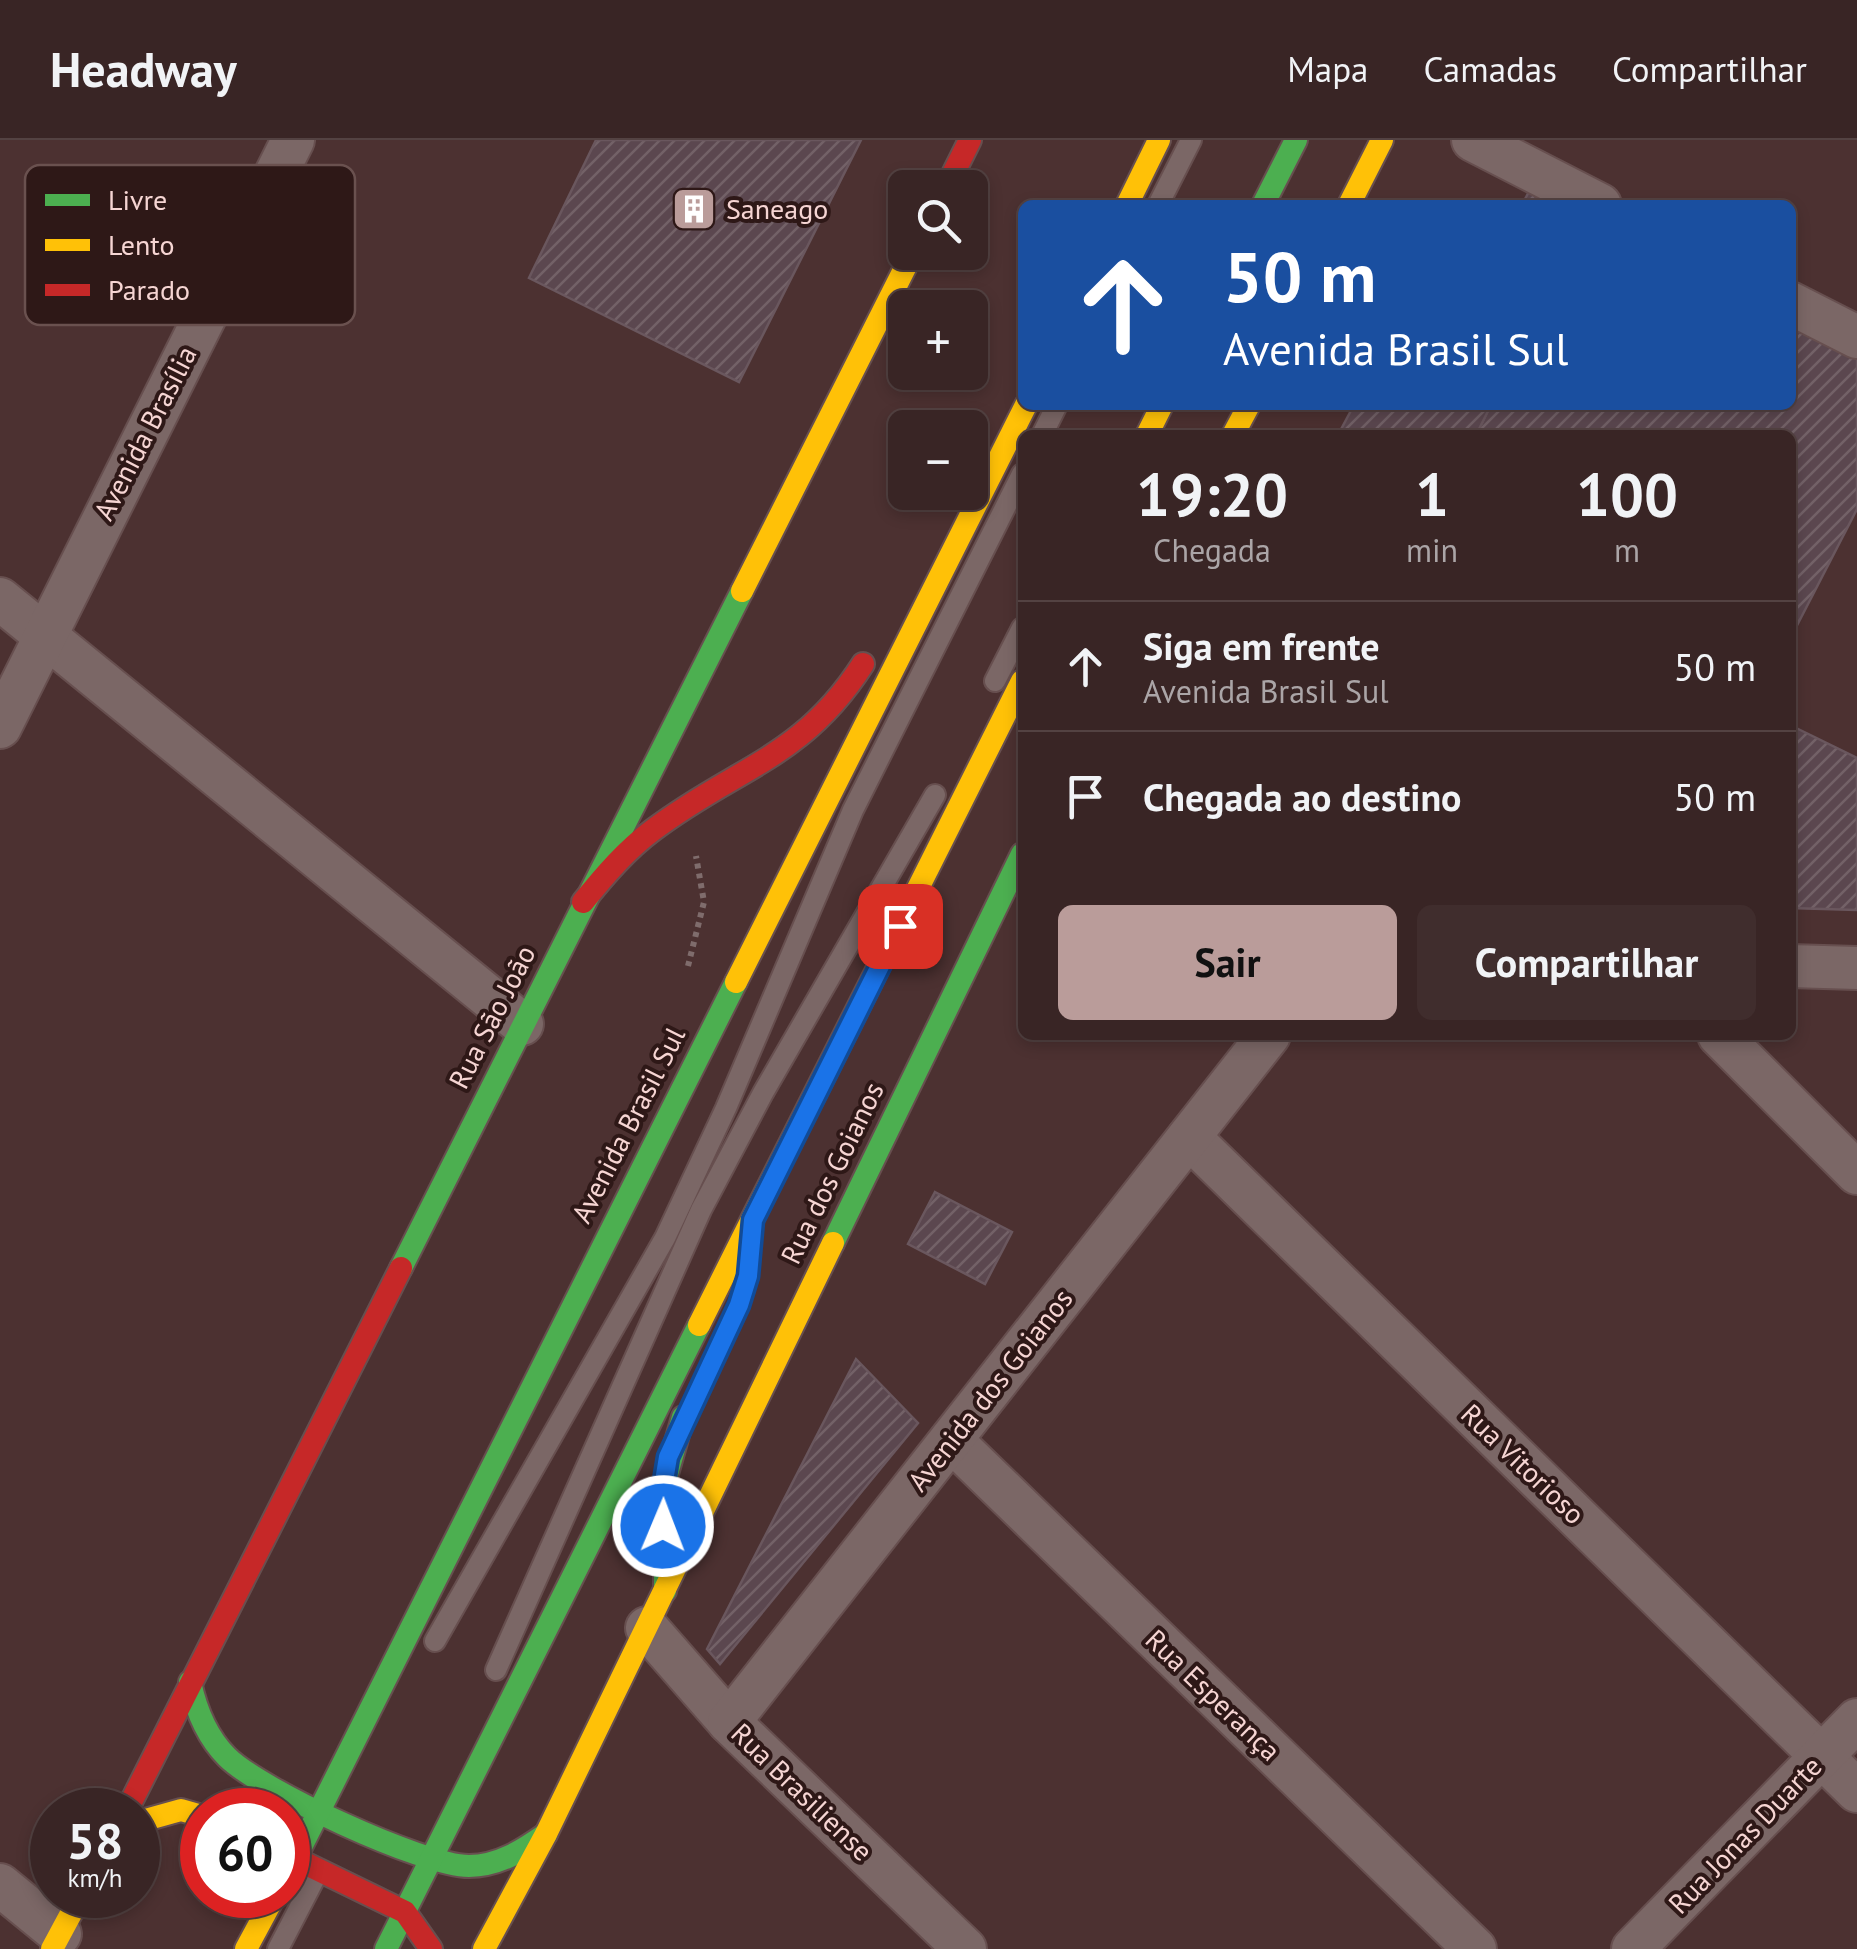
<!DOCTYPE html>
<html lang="pt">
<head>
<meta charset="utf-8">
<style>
  body { margin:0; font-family:"PT Sans",sans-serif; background:#402d2d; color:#f1f3f6; height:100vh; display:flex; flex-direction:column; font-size:38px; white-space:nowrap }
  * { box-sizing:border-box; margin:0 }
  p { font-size:32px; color:#aba5a7 }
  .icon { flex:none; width:55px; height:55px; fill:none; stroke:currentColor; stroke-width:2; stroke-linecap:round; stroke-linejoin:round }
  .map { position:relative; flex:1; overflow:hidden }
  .panel { position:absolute; left:1018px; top:290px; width:778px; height:610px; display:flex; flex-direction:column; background:#392525; border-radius:15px; box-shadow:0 5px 15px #0003,0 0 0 2px #534242 }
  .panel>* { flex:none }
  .hud { position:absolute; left:1018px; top:60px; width:778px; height:210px; border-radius:15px; box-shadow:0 5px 15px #0003,0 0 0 2px #534242; background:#1a4fa0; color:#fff; overflow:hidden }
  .tools { position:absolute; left:888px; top:30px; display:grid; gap:20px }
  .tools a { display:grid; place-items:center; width:100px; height:100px; border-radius:15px; background:#392525; box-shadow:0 5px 15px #0003,0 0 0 2px #534242; font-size:50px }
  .speed { position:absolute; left:30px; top:1648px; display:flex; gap:20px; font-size:50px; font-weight:700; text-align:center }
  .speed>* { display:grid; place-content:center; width:130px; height:130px; border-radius:50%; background:#392525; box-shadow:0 5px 15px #0003,0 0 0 2px #534242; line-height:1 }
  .speed small { font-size:25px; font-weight:400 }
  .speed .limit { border:15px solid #d22; background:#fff; color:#111 }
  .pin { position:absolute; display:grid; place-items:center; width:85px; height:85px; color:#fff; margin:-42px; border-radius:20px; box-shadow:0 5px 15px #0006 }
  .me { position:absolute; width:110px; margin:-55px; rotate:1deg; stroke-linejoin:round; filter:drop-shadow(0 0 8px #0008) }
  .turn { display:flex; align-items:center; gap:35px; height:210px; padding:0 40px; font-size:45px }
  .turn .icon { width:130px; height:130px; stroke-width:2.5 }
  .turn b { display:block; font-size:70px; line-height:85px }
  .eta { display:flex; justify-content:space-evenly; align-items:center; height:170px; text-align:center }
  .eta b { font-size:60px; font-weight:700; line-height:70px }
  .action { display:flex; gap:20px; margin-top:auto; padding:20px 40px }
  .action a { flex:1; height:115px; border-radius:15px; background:#ba9c9a; color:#111; font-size:40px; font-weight:700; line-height:115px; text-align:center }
  .action a+a { background:#402d2d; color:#f1f3f6 }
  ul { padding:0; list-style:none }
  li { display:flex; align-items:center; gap:30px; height:130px; padding:0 40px; border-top:2px solid #534242 }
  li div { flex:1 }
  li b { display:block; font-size:38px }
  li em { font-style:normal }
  header { display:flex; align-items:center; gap:60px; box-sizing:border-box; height:140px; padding:0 50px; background:#392525; border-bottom:2px solid #534242 }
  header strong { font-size:48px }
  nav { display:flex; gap:55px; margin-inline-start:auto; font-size:35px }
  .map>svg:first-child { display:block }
</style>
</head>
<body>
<header>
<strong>Headway</strong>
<nav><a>Mapa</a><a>Camadas</a><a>Compartilhar</a></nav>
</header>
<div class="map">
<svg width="1857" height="1809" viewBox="0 0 1857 1809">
  <defs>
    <pattern id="building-hatch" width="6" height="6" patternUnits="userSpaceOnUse" patternTransform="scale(2.5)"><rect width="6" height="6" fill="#5b474f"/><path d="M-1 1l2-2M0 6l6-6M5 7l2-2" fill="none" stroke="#736167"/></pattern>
  </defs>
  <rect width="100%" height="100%" fill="#4c3131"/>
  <g fill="url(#building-hatch)" stroke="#6a575e" stroke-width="2.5">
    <path d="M596,0H861L739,242L529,138Z"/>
    <path d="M1537,36L1592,65H1522Z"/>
    <path d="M1790,168L1857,203V369L1790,499V295H1476L1491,265H1790Z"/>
    <path d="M1354,265H1491L1476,295H1338Z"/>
    <path d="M1790,585L1857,618V770L1790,768Z"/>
    <path d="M935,1052L1012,1092L985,1144L908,1104Z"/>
    <path d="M856,1219L918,1283L720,1524L707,1509Z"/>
  </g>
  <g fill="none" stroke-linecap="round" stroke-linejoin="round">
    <g stroke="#674f4f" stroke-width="24">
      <g id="lane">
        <path d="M1158,65L1191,0"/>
        <path d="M1042,295L1057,265"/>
        <path d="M995,541L1022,488"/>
        <path d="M435,1501L665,1098L726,968L853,670L1022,334"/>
        <path d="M496,1530L701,1070L763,953L935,655"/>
        <path d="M278,1809L318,1732"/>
      </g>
    </g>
    <g stroke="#674f4f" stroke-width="46">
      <g id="street">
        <path d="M1473,0L1600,65"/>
        <path d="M1790,163L1857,197"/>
        <path d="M0,459L522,884"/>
        <path d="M0,587L293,0"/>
        <path d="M1790,826L1857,828"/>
        <path d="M1719,895L1857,1033"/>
        <path d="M1189,997L1857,1651"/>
        <path d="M951,1300L1475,1809"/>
        <path d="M647,1488L729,1582L965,1809"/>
        <path d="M729,1582L1269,895"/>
        <path d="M0,1745L60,1794"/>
        <path d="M1633,1809L1857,1580"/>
      </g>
    </g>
    <g stroke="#674f4f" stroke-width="26">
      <g id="fast">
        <path d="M1263,65L1296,0"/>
        <path d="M833,1103L1022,714"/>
        <path d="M401,1128L742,451"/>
        <path d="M665,1451V1341L683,1277"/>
        <path d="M190,1542C196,1570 206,1596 227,1617C260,1650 423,1726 469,1726C499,1726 523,1710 546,1694"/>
        <path d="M288,1733L736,842"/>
        <path d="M386,1809L699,1185"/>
      </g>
    </g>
    <g stroke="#674f4f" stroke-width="26">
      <g id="slow">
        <path d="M1127,65L1159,0"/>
        <path d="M1349,65L1382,0"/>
        <path d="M1147,295L1162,265"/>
        <path d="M1233,295L1249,265"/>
        <path d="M742,451L913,112"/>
        <path d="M736,842L1026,265"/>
        <path d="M699,1185L1022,541"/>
        <path d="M138,1682L181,1670L202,1676"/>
        <path d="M52,1809L81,1755"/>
        <path d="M246,1809L275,1755"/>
        <path d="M484,1809L546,1694L833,1103"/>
      </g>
    </g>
    <g stroke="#674f4f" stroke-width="26">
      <g id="jam">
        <path d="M946,48L970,0"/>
        <path d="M583,762C604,736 626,710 653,690C736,627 802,619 863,524"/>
        <path d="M127,1670L401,1128"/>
        <path d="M288,1715L405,1772L431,1809"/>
      </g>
    </g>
    <path stroke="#7f6c6c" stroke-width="6" stroke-dasharray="5 5" stroke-linecap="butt" d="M688,826L704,762L696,716"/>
    <use href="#lane" stroke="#7b6766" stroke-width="20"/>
    <use href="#street" stroke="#7b6766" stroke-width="42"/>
    <use href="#fast" stroke="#4caf50" stroke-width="22"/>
    <use href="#slow" stroke="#ffc107" stroke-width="22"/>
    <use href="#jam" stroke="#c62828" stroke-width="22"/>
  </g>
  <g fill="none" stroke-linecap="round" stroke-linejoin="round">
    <g stroke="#114b97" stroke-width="25">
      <path id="route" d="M663,1386L662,1353L668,1317L739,1165L748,1136L753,1080L900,786"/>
    </g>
    <use href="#route" stroke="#1a73e8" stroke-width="18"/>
  </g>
  <defs>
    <g id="building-square" transform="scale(2.25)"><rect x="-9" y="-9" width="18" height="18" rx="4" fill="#ba9c9a" stroke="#2e1817"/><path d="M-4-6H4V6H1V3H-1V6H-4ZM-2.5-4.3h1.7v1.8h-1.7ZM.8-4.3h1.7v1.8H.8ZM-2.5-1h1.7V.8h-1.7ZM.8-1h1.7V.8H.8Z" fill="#fff"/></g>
  </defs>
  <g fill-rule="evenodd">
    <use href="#building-square" x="694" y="69"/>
  </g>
  <g text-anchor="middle" stroke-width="8" stroke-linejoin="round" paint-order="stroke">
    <g font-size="28" fill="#f6d5d3" stroke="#2e1817" text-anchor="start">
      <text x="726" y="79">Saneago</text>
    </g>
    <g font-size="28" fill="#f6d5d3" stroke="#2e1817">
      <text transform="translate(145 293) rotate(-63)" y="10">Avenida Brasília</text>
      <text transform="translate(492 877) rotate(-63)" y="10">Rua São João</text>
      <text transform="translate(628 985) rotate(-63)" y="10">Avenida Brasil Sul</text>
      <text transform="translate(832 1033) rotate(-64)" y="10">Rua dos Goianos</text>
      <text transform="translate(990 1250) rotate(-52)" y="10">Avenida dos Goianos</text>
      <text transform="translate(1523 1324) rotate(44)" y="10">Rua Vitorioso</text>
      <text transform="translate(1213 1555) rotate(44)" y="10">Rua Esperança</text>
      <text transform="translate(802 1652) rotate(44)" y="10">Rua Brasiliense</text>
      <text transform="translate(1745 1695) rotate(-46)" y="10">Rua Jonas Duarte</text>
    </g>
  </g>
  <rect x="25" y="25" width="330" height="160" rx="15" fill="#2e1817" stroke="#6a514f" stroke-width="2.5"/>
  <rect x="45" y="54" width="45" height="12" fill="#4caf50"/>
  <rect x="45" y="99" width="45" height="12" fill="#ffc107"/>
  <rect x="45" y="144" width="45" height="12" fill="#c62828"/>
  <g font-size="28" fill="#f6d5d3">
    <text x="108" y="70">Livre</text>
    <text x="108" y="115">Lento</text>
    <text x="108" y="160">Parado</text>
  </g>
</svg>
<div class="tools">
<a><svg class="icon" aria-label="search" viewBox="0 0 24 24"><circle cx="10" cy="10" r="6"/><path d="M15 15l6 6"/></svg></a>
<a>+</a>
<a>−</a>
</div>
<div class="speed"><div>58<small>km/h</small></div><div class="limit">60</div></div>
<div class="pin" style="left:900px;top:786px;background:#d93025"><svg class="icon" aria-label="arrive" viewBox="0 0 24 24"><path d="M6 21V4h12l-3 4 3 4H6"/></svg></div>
<svg class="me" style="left:663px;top:1386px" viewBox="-20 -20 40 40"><circle r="17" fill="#1a73e8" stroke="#fff" stroke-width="3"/><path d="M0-11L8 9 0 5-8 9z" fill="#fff"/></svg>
<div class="hud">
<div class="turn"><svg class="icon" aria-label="ahead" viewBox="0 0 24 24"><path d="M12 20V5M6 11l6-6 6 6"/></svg><div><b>50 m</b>Avenida Brasil Sul</div></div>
</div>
<section class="panel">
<div class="eta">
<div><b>19:20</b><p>Chegada</p></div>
<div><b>1</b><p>min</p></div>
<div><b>100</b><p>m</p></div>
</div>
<ul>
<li><svg class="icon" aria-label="ahead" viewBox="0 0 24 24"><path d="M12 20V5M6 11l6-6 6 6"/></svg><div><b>Siga em frente</b><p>Avenida Brasil Sul</p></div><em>50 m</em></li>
<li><svg class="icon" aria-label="arrive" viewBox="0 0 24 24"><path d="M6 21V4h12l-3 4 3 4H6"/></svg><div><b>Chegada ao destino</b></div><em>50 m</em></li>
</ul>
<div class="action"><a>Sair</a><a>Compartilhar</a></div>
</section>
</div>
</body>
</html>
